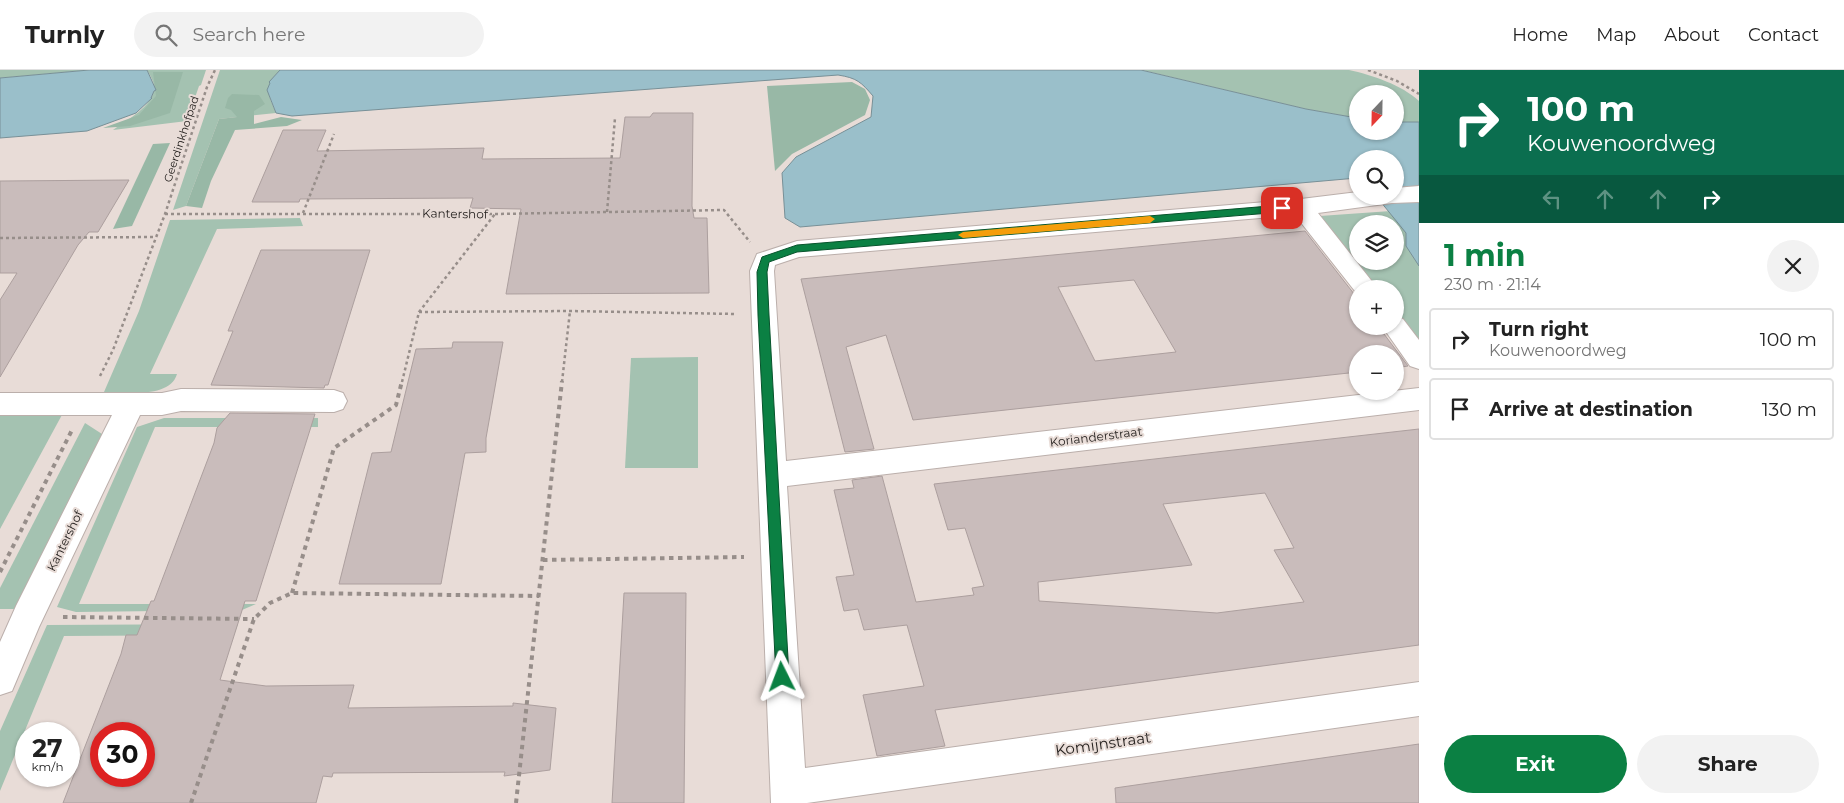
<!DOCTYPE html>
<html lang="en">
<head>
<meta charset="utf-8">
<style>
  body { margin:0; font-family:Montserrat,sans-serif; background:#f2f2f2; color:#222; height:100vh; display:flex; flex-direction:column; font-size:19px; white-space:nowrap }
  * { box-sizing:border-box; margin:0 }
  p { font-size:16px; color:#767676 }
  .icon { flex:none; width:28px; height:28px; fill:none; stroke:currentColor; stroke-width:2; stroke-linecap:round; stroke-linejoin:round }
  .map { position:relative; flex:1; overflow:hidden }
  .drawer { display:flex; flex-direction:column; background:#fff; width:425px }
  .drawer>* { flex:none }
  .guide { background:#0b6e4f; color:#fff; overflow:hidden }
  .needle { width:32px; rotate:202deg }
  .buttons { position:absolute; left:1349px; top:15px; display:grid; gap:10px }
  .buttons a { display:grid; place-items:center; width:55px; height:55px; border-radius:50%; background:#fff; box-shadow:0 1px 4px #0004; font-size:25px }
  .speed { position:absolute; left:15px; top:652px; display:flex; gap:10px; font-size:25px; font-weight:700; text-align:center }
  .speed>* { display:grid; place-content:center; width:65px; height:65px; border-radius:50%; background:#fff; box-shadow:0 1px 4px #0004; line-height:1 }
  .speed small { font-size:12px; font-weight:400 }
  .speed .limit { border:8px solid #d22; background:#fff; color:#111 }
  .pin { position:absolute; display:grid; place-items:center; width:42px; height:42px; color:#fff; margin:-21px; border-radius:10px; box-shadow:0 2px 8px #0006 }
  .me { position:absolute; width:55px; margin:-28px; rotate:357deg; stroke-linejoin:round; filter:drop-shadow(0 0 4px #0008) }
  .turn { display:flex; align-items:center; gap:18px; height:105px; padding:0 25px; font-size:22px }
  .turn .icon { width:65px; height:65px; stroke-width:2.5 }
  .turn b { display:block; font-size:35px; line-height:42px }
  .lanes { display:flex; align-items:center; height:48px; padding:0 25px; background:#0003; justify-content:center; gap:25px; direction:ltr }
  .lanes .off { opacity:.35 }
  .round { display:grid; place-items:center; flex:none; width:52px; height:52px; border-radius:26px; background:#f2f2f2 }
  .headline { display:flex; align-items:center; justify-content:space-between; height:85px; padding:0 25px }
  h1 { font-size:30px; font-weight:700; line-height:38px; color:#0b8043 }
  .cta { display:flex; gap:10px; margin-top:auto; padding:10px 25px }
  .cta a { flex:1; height:58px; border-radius:30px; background:#0b8043; color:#fff; font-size:20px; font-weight:700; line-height:58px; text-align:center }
  .cta a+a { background:#f2f2f2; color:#222 }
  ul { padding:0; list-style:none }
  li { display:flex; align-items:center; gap:15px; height:62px; margin:0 10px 8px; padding:0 15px; border:2px solid #e0e0e0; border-radius:5px }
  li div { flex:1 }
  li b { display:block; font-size:19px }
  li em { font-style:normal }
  header { display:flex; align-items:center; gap:30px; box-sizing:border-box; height:70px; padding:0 25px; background:#fff; border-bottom:1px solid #e0e0e0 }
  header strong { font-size:24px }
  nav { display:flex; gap:28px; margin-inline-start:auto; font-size:18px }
  .search { width:350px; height:45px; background:#f2f2f2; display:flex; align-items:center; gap:12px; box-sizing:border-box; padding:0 18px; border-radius:28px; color:#767676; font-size:19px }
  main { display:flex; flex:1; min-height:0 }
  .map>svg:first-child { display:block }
</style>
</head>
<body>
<header>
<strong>Turnly</strong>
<div class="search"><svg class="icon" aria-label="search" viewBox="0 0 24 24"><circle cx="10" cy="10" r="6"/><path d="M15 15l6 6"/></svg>Search here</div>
<nav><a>Home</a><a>Map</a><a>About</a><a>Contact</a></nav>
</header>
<main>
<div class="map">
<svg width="1419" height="733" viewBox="0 0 1419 733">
  <rect width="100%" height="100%" fill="#e8dcd7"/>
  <g fill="#a4c2b1" fill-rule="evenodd">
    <path d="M0,0H89L0,8Z"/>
    <path d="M147,0H206L201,15L199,16L187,51L113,60C128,49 152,37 154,19C155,13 150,5 147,0Z"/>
    <path d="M220,0H280C264,17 267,22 276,43L219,49L186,136L173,140Z"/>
    <path d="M1142,0H1349C1372,5 1402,15 1419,31V52H1395V24H1358L1357,48L1306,39Z"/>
    <path d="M1419,139V272L1395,242V219H1377L1320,146ZM1358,154H1395V191H1358Z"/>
    <path d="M300,148L303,156L217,159L150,304H177C170,329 124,322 104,322L139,241L170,150Z"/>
    <path d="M698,287V398H625L631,288Z"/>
    <path d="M63,343L0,459V344Z"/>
    <path d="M164,348H318V357H155L79,534H256L242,540L76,542L57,537L137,357Z"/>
    <path d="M85,353L102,364L20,539H0V518Z"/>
    <path d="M238,554L234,565L64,566L0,721V661L47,555Z"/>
  </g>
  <g fill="#98b8a6">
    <path d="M153,2H183L170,43L130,56L103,58L139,45L156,26Z"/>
    <path d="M852,12L865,19L870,30L865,45L792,84L775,101L767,16Z"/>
    <path d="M232,24L259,25L265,34L254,41V54L281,47L302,50L287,56L235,60L211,111L202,138L186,136L219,49L237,47L231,40L225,38L228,28Z"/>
    <path d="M170,73L132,156L113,159L153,74Z"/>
  </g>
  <g fill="#9abfca" stroke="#789097">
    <path d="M89,0H147L156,20L154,21L151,28H152L136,43L87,61L0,68V8Z"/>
    <path d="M280,0H1141L1306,39L1357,48L1358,61H1395V52H1419V196L1406,176V163L1376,126H1395V89H1358L1357,108L800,157L785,148L782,103L796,87L871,47L873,26C861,12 857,8 838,5L292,46L276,43L267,20L270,13L269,12Z"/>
  </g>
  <g fill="#c9bcbb" stroke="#ac9f9e" fill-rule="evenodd">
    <path d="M653,43H693L692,136L694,148H707L709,223L506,224L521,139L470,138L473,128L300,129L299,132H252L283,60H326L317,81L484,78L482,89L620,88L625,47H650Z"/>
    <path d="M129,110L98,162H89L78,175L0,307V230L17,203H0V111Z"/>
    <path d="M1305,161L1358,229V256H1378L1408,296L1395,298V284H1358V302L913,350L886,265L846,277L874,379L845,382L801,209ZM1134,210L1176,282L1095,291L1058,217Z"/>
    <path d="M261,180H370L328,315H325L324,318L211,315L233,261H228Z"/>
    <path d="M453,272H503L486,368V382L465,383L441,514H339L372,383L391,382L416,279L452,278Z"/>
    <path d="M230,343L315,344L256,531H245L220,610L266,616L354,615L348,638L513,636V633L556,638L550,700L504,706L505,702L333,703L332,707L323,706L316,733H63L121,584L126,565H137L151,531H154L214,373L217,358ZM101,664H144V706H101Z"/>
    <path d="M1419,359V575L935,640L945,676L877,686L863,625L924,616L907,555L864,560L858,539L844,541L836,507L854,505L834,420L854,418L852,410L882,406L916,532L974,525L972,518L984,516L965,458L948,460L934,414ZM1265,423L1294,478L1274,480L1304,532L1217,543L1039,531L1038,512L1192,495L1163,434Z"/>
    <path d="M624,523H686L684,733H612Z"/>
    <path d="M1419,674V733H1116L1115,718Z"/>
  </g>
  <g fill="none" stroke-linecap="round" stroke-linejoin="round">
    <g stroke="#bbafab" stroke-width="2">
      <g id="street">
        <path d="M1419,116V132L1392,133L1318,143L1378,219H1358V225L1295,145L799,187L775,195L774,201L786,391L1419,318V340L787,416L805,698L1419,612V646L807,733H771L750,201L757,184L797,171L1301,129L1358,122V126H1395V118Z"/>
        <path d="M1395,247L1403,249L1419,270V299L1410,296L1382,256H1395Z"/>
        <path d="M181,319L334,320L343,323L347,331L343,339L334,342L181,341L162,345H140L39,557L12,621L0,625V572L16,536L112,345H0V323H162Z"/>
      </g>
    </g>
    <g stroke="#978e8a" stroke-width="2.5" stroke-dasharray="3 3" stroke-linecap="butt">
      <path d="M1368,0L1397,11L1419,24"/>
      <path d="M607,142L615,48"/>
      <path d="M303,143L334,64"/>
      <path d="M165,144H495L724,140L750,172"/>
      <path d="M0,168L156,167"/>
      <path d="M419,242L570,241L736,244"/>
      <path d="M100,306L113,280L165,144L207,17L215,0"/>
      <path d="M402,312L419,242L495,144"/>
      <path d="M562,312L570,241"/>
    </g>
    <g stroke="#978e8a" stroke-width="4" stroke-dasharray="4.5 4.5" stroke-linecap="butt">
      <path d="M543,490L744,487"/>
      <path d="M0,502L72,360"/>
      <path d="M292,523L334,378L396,335L402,311"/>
      <path d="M63,547L254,549"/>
      <path d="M191,733L254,549L270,533L292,523L539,526"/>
      <path d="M516,733L562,311"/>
    </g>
    <use href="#street" fill="#fff" fill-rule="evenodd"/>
  </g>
  <path fill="#0b8043" stroke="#07532c" d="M1282,135L1286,138L1282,142L797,182L769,192L767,202L769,245L789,607L787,612L782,614L778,612L776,607L758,245L757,202L762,187L797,175Z"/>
  <path fill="#f59e0b" d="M1150,146L1155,149L1150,153L963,168L958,165L963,162Z"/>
  <g text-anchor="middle" stroke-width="4" stroke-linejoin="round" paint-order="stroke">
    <g font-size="11" fill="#272321" stroke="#e8dcd7">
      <text transform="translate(181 69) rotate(-72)" y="4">Geerdinkhofpad</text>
    </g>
    <g font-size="12" fill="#272321" stroke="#e8dcd7">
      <text transform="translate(455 144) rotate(1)" y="4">Kantershof</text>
      <text transform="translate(1096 367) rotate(-7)" y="4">Korianderstraat</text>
      <text transform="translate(65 471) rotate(-64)" y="4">Kantershof</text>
    </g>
    <g font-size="15" fill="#272321" stroke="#e8dcd7">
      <text transform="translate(1103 674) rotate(-8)" y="5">Komijnstraat</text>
    </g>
  </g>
</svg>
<div class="buttons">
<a><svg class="needle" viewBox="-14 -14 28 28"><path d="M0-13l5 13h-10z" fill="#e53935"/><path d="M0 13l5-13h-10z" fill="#767676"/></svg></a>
<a><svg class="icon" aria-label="search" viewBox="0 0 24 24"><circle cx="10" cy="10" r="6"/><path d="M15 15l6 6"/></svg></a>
<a><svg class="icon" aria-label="layers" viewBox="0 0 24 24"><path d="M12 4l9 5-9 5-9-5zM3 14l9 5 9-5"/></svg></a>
<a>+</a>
<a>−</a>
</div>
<div class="speed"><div>27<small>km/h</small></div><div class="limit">30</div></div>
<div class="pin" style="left:1282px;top:138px;background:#d93025"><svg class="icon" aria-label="arrive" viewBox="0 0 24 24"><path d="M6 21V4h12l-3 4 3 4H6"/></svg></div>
<svg class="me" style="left:782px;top:607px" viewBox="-20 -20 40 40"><path d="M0-17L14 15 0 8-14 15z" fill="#0b8043" stroke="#fff" stroke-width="4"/></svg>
</div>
<section class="drawer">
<div class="guide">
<div class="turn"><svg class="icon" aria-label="right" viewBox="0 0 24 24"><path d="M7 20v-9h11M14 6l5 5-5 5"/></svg><div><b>100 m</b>Kouwenoordweg</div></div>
<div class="lanes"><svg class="icon off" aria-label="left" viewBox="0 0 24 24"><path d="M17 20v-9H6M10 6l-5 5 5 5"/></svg><svg class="icon off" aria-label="ahead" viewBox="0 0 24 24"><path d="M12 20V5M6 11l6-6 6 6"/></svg><svg class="icon off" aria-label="ahead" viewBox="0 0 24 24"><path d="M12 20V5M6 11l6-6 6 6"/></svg><svg class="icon" aria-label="right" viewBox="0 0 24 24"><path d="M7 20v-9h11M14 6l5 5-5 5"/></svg></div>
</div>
<div class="headline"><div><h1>1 min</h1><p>230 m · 21:14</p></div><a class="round"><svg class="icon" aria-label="close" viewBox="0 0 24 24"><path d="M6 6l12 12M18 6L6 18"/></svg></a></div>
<ul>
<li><svg class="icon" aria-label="right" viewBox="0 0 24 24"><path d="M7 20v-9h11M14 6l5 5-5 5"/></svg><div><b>Turn right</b><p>Kouwenoordweg</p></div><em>100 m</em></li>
<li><svg class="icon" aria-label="arrive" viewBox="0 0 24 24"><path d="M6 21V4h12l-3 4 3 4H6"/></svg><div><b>Arrive at destination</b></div><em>130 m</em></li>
</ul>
<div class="cta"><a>Exit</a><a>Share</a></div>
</section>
</main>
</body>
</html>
